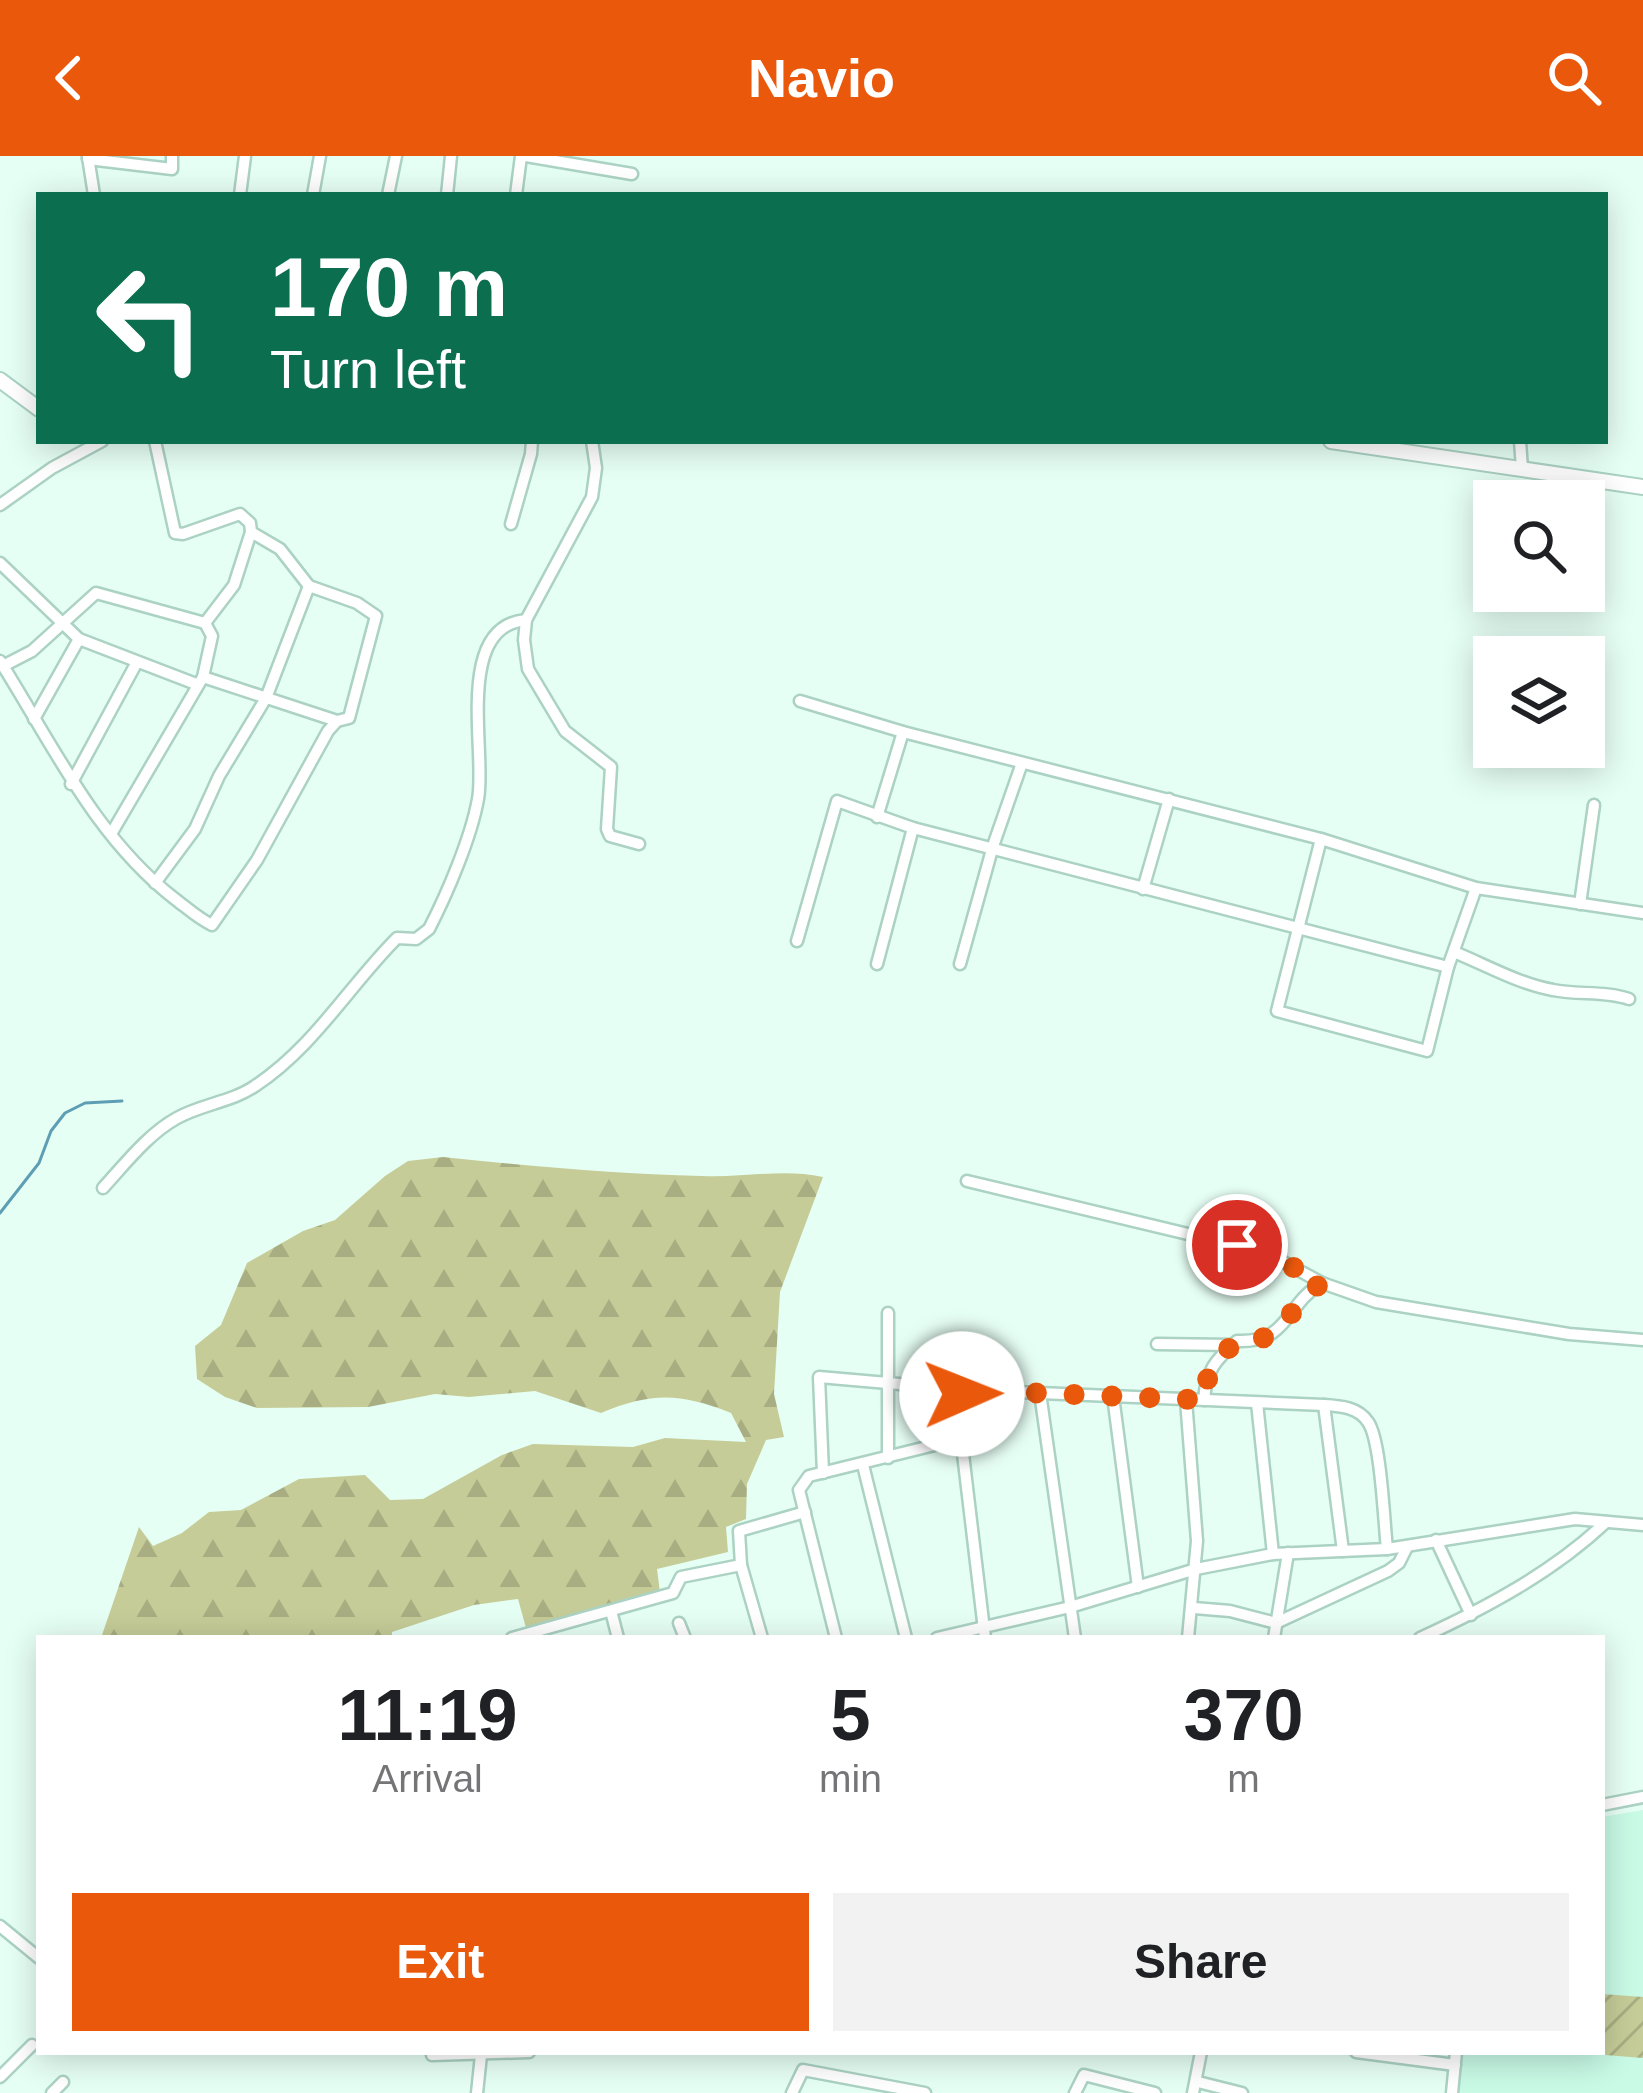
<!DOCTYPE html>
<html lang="en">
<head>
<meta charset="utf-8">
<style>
  body { margin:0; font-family:Arial,sans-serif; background:#f2f2f2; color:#202124; height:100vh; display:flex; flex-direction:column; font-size:45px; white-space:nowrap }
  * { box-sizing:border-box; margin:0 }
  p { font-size:39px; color:#757577 }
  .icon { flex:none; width:66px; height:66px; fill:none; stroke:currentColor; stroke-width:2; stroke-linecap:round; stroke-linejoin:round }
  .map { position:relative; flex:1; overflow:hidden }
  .panel { position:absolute; left:36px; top:1479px; width:1569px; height:420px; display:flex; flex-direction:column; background:#fff; border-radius:0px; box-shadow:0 6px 30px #0003 }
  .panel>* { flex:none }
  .hud { position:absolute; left:36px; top:36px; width:1572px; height:252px; border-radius:0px; box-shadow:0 6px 30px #0003; background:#0b6e4f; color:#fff; overflow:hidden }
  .buttons { position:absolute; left:1473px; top:324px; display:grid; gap:24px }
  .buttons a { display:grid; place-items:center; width:132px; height:132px; border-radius:0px; background:#fff; box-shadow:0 6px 30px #0003; font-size:60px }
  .pin { position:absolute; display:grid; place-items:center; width:102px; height:102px; color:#fff; margin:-51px; border:6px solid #fff; border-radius:50%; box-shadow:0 3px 12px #0007 }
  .me { position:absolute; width:132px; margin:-66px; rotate:89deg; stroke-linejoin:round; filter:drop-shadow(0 0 9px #0008) }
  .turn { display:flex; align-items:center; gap:42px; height:252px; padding:0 36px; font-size:54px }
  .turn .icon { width:156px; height:156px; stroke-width:2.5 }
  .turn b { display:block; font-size:84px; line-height:102px }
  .eta { display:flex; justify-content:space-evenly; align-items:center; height:204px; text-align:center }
  .eta b { font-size:72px; font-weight:700; line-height:84px }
  .primary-button { display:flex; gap:24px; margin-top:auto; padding:24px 36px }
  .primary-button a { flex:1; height:138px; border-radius:0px; background:#ea580c; color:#fff; font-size:48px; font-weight:700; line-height:138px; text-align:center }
  .primary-button a+a { background:#f2f2f2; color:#202124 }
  header { display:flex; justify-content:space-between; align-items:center; height:156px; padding:0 36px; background:#ea580c; color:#fff; font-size:54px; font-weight:700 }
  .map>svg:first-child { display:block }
</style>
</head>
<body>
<header><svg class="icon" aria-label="back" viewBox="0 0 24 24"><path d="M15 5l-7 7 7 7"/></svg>Navio<svg class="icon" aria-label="search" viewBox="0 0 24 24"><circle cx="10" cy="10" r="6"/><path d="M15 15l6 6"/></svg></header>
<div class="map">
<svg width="1643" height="1937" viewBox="0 0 1643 1937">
  <defs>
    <pattern id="forest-firs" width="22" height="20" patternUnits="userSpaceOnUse" patternTransform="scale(3)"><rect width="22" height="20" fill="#c5cc98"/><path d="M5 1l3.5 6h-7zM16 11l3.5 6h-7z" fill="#a8ae82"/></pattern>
    <pattern id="garden-furrows" width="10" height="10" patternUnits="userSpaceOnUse" patternTransform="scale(3)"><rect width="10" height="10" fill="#c5cc98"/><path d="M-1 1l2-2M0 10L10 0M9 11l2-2" fill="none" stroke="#a8ae82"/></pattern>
  </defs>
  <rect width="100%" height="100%" fill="#e6fff5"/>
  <path fill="#c8fae6" d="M1643,1654V1937H1453L1458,1896H1602V1661Z"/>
  <path fill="url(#forest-firs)" d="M443,1001C529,1010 615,1018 702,1020C743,1022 783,1012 823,1021L780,1136L774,1238L784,1281L766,1284L747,1328L746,1363L726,1371L728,1396L657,1413L660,1436L526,1472L518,1443L474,1449L392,1476V1482H101L139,1371L153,1390L182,1377L209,1356L241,1354L299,1323L365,1319L390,1344L423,1343L502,1299L533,1288L633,1291L665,1282L746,1286L731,1257C680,1237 652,1236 601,1257L535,1235L469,1241L435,1238L368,1251L257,1252L225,1241L197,1223L195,1190L221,1169L247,1107L303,1075L335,1064L385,1020L408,1005Z"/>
  <path fill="url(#garden-furrows)" d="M1602,1838L1643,1841V1902L1580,1897L1602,1896Z"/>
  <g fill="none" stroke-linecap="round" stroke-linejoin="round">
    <path stroke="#5d9eb4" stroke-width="3" d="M0,1057L39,1007L51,975L65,957L85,947L122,945"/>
    <g stroke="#abd2c3" stroke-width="15">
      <g id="street">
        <path d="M526,0L632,18"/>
        <path d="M88,1L94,39"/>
        <path d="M88,3L172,13V0"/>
        <path d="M240,39L245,0"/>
        <path d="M313,39L320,0"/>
        <path d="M388,39L396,0"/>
        <path d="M447,39L451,0"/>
        <path d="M516,39L521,0"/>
        <path d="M592,285L596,312L592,341L526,464L524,484L528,513L565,575L611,611L607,673L610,680L639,688"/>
        <path d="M1520,285L1522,313"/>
        <path d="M0,349L52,312L102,285"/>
        <path d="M511,368L531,298L532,285"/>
        <path d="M0,407L79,483L196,528"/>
        <path d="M0,505C53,589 95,681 175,743C187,752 199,763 212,769L257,704L328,575L337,565L349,562L376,460L357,447L309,430L280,393L251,376L250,367L240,358L183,378L175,377L155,285"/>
        <path d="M3,510L32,495L96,437L205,467"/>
        <path d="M203,521L337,565"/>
        <path d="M800,545L903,576L1321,683L1476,732L1643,757"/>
        <path d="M34,563L79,483"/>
        <path d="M71,628L137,506"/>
        <path d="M877,661L903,576"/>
        <path d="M111,678L203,521L212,480L205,467L234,429L251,376"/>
        <path d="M1321,683L1277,855L1427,895L1448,811L1476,732"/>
        <path d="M155,727L195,673L219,620L266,542L309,430"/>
        <path d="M1143,733L1169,643"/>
        <path d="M1580,748L1594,649"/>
        <path d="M797,785L837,645L913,672L1448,811"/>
        <path d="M1454,796C1486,809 1519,828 1553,834C1578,839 1606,835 1629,843"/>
        <path d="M877,808L913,672"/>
        <path d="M960,808L993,690L1022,607"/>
        <path d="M967,1025L1267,1097L1322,1127L1376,1146L1569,1178L1643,1184"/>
        <path d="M103,1032C125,1008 148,978 177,962C202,948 232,946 255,930C314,891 349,830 397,782L416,783L429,773C447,738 471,682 478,643C487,599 453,470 526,464"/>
        <path d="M1157,1188L1232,1189"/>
        <path d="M1040,1237L1075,1482"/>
        <path d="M1113,1240L1138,1431"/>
        <path d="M1186,1244L1197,1385L1188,1482"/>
        <path d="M1204,1244C1206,1215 1215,1204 1237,1185C1290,1187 1285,1148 1322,1127"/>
        <path d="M1257,1247L1273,1398"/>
        <path d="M1324,1249L1343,1395"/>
        <path d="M888,1302V1157"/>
        <path d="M863,1309L906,1482"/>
        <path d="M823,1317L819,1221L968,1234"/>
        <path d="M1436,1384L1471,1459"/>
        <path d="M741,1409L762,1482"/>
        <path d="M1194,1452L1230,1455L1276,1467L1388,1415L1399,1407L1407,1391"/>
        <path d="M611,1455L618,1482"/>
        <path d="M679,1467L685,1482"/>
        <path d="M512,1482L673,1437L681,1421L741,1409L739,1375L805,1356"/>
        <path d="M836,1482L799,1334L809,1320L963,1282"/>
        <path d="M937,1482L1070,1451L1196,1413L1273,1398L1387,1393L1575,1363L1643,1369"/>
        <path d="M985,1482L958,1256L959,1244L968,1234L1324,1249C1340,1250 1358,1251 1368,1266C1381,1284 1384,1367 1387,1393"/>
        <path d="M1274,1482L1288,1397"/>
        <path d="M1420,1482C1486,1452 1553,1416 1606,1366"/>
        <path d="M1602,1649L1643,1641"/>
        <path d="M0,1770L39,1802"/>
        <path d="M1356,1896L1455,1909"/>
        <path d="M432,1899L529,1896"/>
        <path d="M0,1921L32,1889"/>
        <path d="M1198,1926L1242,1937"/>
        <path d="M52,1937L63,1926"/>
        <path d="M477,1937L481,1899"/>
        <path d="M792,1937L803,1914L925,1937"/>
        <path d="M1075,1937L1084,1919L1155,1937"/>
        <path d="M1193,1937L1201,1896"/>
        <path d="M1452,1937L1456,1896"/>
      </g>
    </g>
    <g stroke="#abd2c3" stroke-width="18">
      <g id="secondary">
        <path d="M0,224L39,253"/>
        <path d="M1331,285L1643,331"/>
      </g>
    </g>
    <use href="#street" stroke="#fff" stroke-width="10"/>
    <use href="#secondary" stroke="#fff" stroke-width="14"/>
  </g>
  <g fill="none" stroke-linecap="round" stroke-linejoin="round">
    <path stroke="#ea580c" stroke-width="21" stroke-dasharray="0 37.8" d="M962,1238L968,1234L1204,1244C1206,1216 1215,1204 1237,1185C1289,1188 1286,1148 1322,1127L1267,1097L1237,1089"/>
  </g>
</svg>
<div class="buttons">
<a><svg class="icon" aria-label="search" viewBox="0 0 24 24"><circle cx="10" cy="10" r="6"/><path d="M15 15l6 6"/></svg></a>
<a><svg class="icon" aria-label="layers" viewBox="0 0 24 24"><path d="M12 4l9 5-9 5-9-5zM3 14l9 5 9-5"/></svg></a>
</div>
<div class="pin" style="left:1237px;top:1089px;background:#d93025"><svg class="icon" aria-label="arrive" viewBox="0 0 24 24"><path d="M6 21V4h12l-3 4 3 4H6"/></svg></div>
<svg class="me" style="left:962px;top:1238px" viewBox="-20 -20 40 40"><circle r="19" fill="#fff"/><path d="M0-13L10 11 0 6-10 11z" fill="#ea580c"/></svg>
<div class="hud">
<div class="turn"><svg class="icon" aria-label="left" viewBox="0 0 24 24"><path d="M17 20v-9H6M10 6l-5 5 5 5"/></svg><div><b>170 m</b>Turn left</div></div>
</div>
<section class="panel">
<div class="eta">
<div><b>11:19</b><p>Arrival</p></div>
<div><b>5</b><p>min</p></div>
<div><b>370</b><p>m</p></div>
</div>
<div class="primary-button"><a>Exit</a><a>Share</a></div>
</section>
</div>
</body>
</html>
